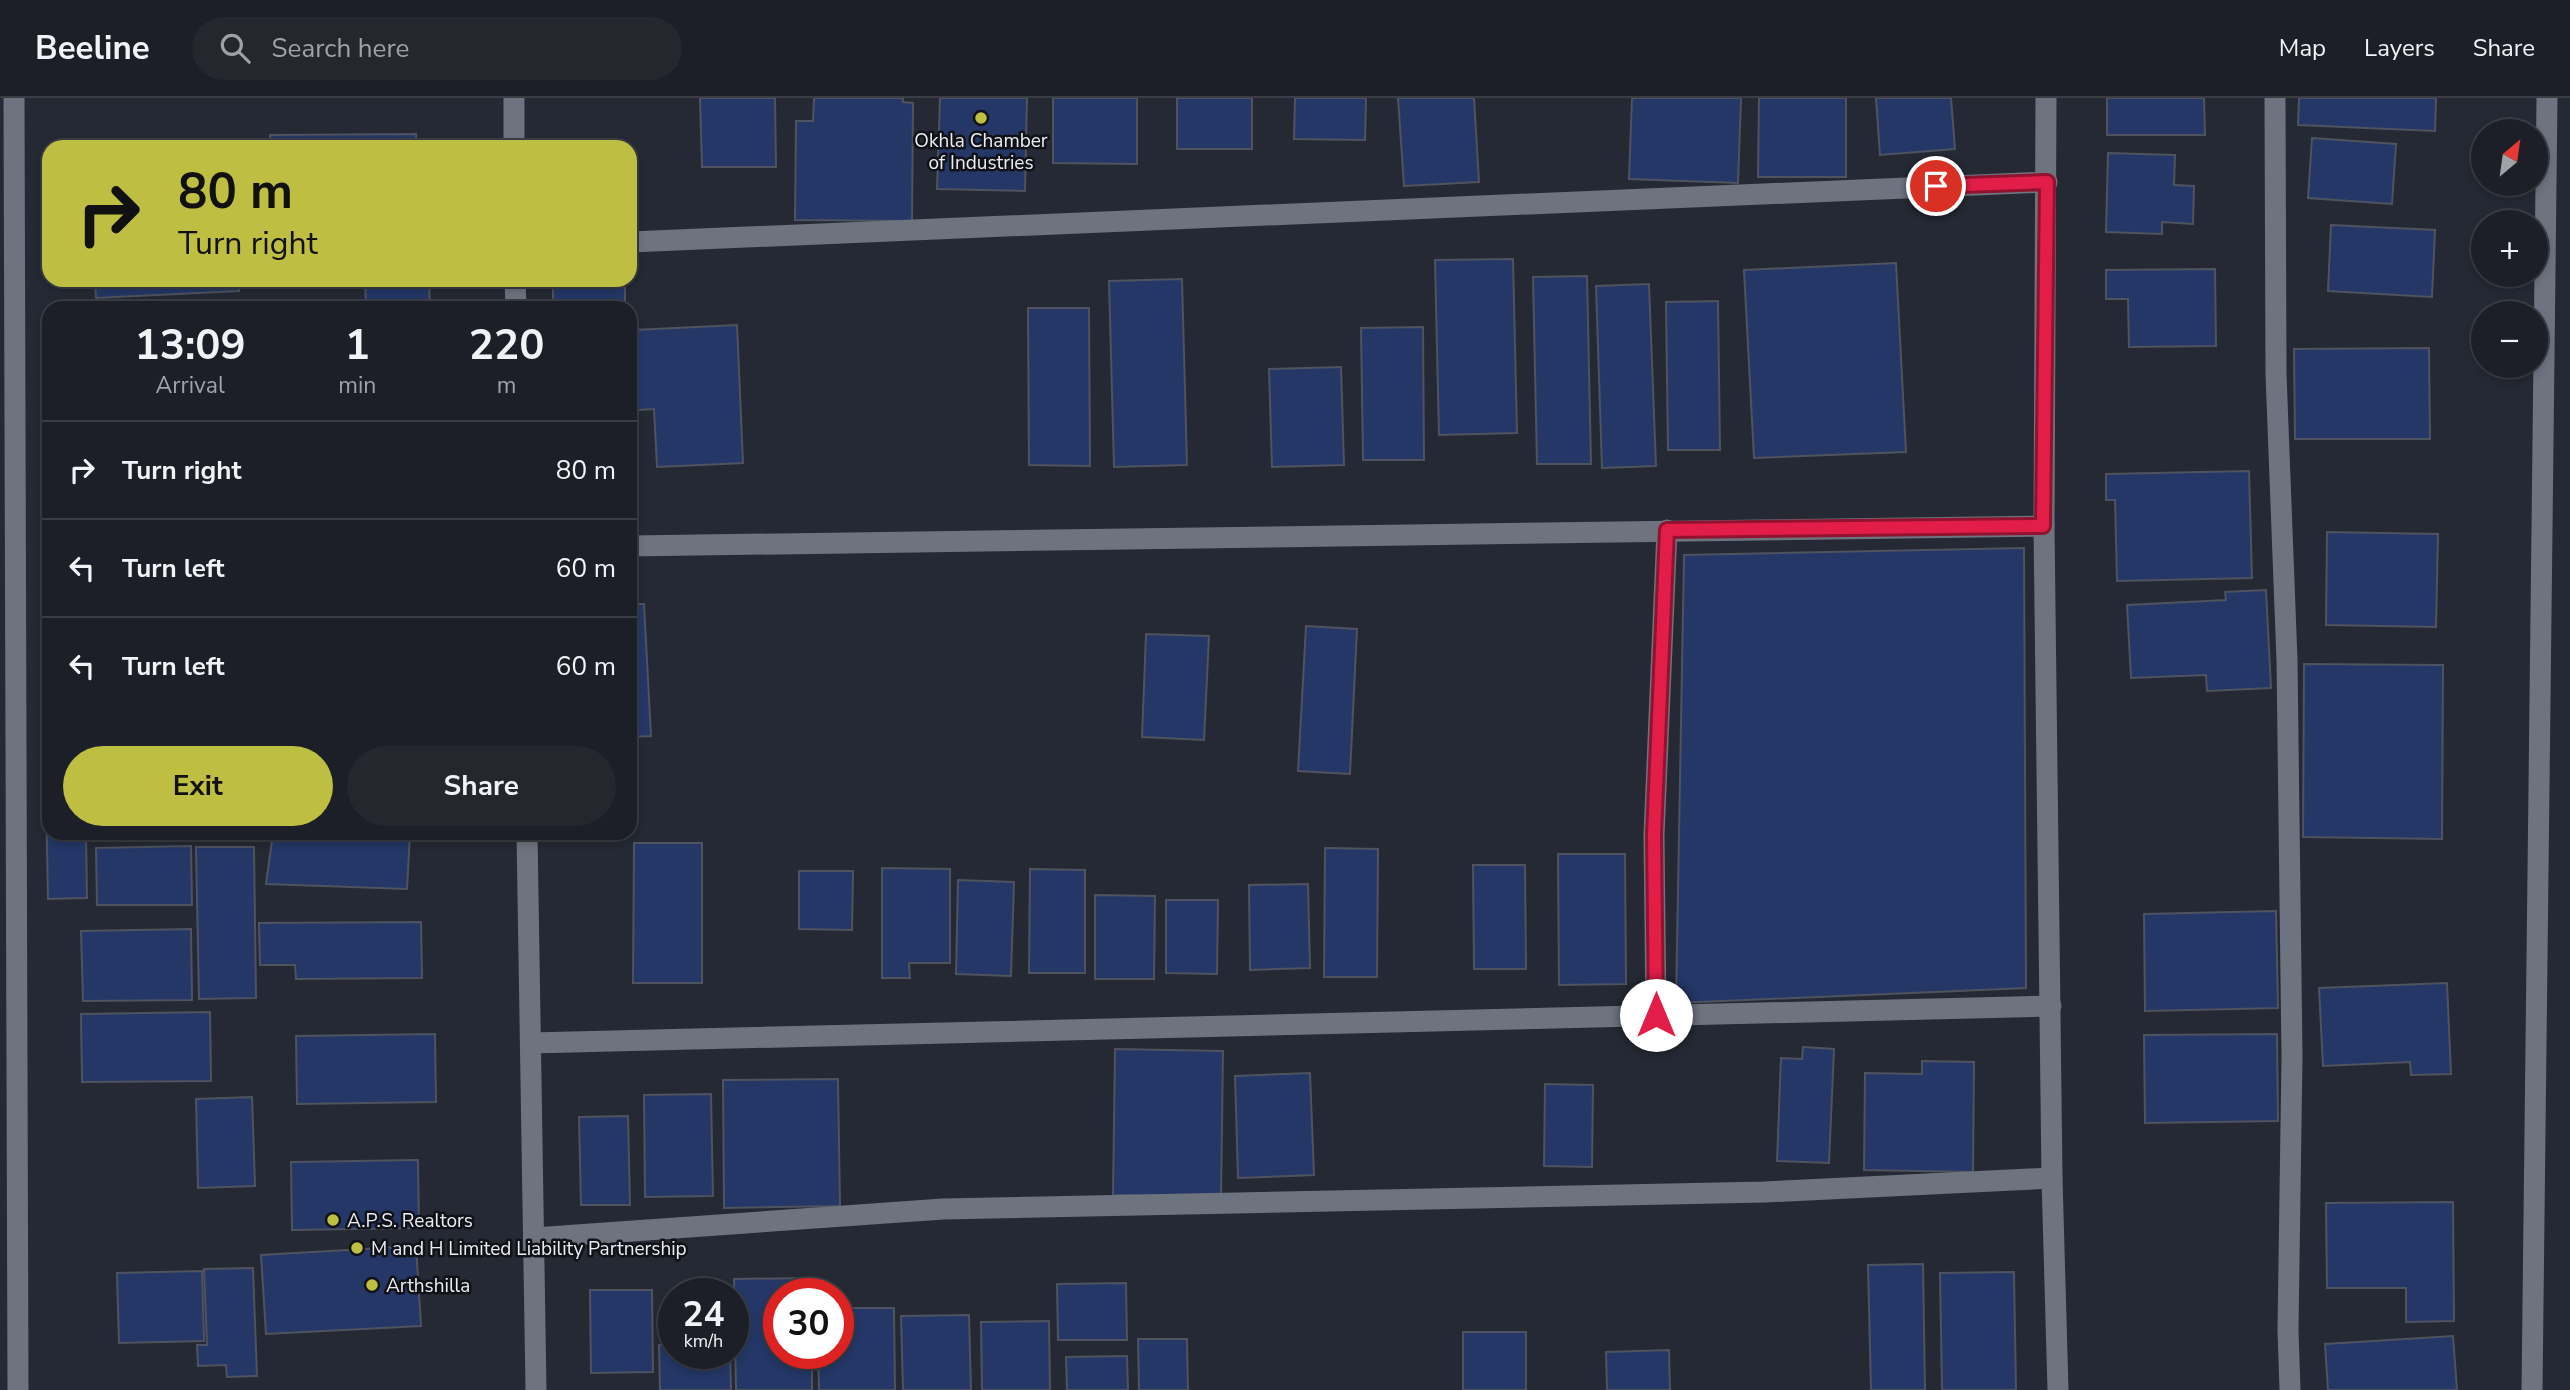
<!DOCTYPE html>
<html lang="en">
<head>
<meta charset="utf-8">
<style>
  body { margin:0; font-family:"Nunito Sans",sans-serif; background:#25272f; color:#f1f3f6; height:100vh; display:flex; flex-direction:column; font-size:26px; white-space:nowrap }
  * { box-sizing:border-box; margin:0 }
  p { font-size:23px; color:#a0a2a7 }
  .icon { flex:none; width:38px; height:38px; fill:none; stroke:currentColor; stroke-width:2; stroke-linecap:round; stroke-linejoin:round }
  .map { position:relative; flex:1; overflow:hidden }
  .panel { position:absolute; left:42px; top:203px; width:595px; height:539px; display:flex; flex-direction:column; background:#1c1f27; border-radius:21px; box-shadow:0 4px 10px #0003,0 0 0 2px #3a3d44 }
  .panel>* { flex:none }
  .banner { position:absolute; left:42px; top:42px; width:595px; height:147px; border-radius:21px; box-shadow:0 4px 10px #0003,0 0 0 2px #3a3d44; background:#bebf42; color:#111; overflow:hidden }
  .needle { width:46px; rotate:29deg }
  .buttons { position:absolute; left:2471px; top:21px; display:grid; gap:14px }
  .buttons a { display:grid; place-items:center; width:77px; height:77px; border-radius:50%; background:#1c1f27; box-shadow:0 4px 10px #0003,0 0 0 2px #3a3d44; font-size:35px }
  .speed { position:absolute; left:658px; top:1180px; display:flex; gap:14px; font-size:35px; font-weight:700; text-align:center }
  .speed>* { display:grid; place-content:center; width:91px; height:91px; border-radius:50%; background:#1c1f27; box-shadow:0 4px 10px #0003,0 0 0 2px #3a3d44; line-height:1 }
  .speed small { font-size:18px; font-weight:400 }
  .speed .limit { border:10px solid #d22; background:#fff; color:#111 }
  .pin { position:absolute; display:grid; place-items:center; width:60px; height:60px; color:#fff; margin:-30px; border:4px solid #fff; border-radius:50%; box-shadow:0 2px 7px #0007 }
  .me { position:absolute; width:77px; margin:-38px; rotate:0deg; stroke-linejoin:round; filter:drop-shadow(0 0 5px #0008) }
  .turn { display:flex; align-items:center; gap:24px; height:147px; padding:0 21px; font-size:32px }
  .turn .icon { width:91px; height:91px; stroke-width:2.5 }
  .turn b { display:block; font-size:49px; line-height:60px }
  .eta { display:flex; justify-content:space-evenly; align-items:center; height:119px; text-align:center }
  .eta b { font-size:42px; font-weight:700; line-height:49px }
  .primary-button { display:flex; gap:14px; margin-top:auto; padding:14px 21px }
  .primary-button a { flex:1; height:80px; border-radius:42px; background:#bebf42; color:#111; font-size:28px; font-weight:700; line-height:80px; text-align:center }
  .primary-button a+a { background:#25272f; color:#f1f3f6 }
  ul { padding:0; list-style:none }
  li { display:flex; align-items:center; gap:21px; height:98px; padding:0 21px; border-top:2px solid #3a3d44 }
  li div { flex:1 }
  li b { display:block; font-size:26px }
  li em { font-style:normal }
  header { display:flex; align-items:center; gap:42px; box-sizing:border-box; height:98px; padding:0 35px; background:#1c1f27; border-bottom:2px solid #3a3d44 }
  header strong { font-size:33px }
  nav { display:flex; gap:38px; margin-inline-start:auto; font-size:24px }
  .search { width:490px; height:63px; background:#25272f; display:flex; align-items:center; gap:18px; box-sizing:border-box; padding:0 24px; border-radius:38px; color:#a0a2a7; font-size:26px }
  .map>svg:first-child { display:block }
</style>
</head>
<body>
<header>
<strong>Beeline</strong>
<div class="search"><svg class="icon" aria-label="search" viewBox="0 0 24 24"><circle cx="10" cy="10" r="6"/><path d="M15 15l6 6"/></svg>Search here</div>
<nav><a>Map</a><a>Layers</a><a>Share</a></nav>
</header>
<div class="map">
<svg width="2570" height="1292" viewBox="0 0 2570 1292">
  <rect width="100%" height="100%" fill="#252934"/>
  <g fill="#243767" stroke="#4e535f" stroke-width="2">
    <path d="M700,0H775L776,69H702Z"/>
    <path d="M814,0H903V4L913,5L912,123L795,122L796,23H813Z"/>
    <path d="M940,0H1027L1025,93L937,91Z"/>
    <path d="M1053,0H1137V66L1053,65Z"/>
    <rect x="1177" y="0" width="75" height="51"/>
    <path d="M1295,0H1366L1365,42L1294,41Z"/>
    <path d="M1398,0H1474L1479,84L1404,88Z"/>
    <path d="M1632,0H1741L1738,85L1629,81Z"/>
    <path d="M1759,0H1846V79H1758Z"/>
    <path d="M1876,0H1951L1955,51L1880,57Z"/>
    <path d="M2107,0H2204L2205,37H2107Z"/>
    <path d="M2299,0H2436L2435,33L2298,27Z"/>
    <path d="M416,36V49H270V37Z"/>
    <path d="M2312,40L2396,46L2392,106L2308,100Z"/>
    <path d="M2108,55L2175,57L2174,87L2194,88L2193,126L2162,124V136L2106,134Z"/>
    <path d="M2331,127L2435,132L2432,199L2328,193Z"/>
    <path d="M1513,161L1517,335L1439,337L1435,162Z"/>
    <path d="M1896,165L1906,354L1754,360L1744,172Z"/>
    <path d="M2215,171L2216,248L2129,249L2128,201H2106V172Z"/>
    <path d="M1587,178L1591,366H1537L1533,179Z"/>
    <path d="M1182,181L1187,367L1114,369L1109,183Z"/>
    <path d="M95,182H238L239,193L96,200Z"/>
    <path d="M365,182H429L430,210H366Z"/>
    <path d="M1649,186L1656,368L1602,370L1596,188Z"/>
    <rect x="553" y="189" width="72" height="21"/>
    <path d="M1718,203L1720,352H1668L1666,204Z"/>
    <path d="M1028,210H1089L1090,368L1029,367Z"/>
    <path d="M737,227L743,365L657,369L654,311L638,312L634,232Z"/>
    <path d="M1423,229L1424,362H1363L1361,230Z"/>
    <path d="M2429,250L2430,341H2295L2294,251Z"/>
    <path d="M1341,269L1344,367L1272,369L1269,271Z"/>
    <path d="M2249,373L2252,480L2117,483L2115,402H2106V376Z"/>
    <path d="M2327,434L2438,436L2436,529L2326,527Z"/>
    <path d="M2024,450L2026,890L1676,905L1684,457Z"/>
    <path d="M2266,492L2271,590L2207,593L2206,577L2131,580L2127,507L2226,502L2225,494Z"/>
    <path d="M630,506H644L651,638L630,639Z"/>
    <path d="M1306,528L1357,531L1350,676L1298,673Z"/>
    <path d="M1146,536L1209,538L1204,642L1142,639Z"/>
    <path d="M2304,566L2443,567L2442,741L2303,739Z"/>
    <path d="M46,700H49V735H86L87,800L48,801Z"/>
    <path d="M273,735H410L407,791L266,786Z"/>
    <path d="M634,745H702V885H633Z"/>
    <path d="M191,748L192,807H97L96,750Z"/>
    <path d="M196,749H254L256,900L199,901Z"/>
    <path d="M1325,750L1378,751L1377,879H1324Z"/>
    <path d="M1558,756H1625L1626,886L1559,887Z"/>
    <path d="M1473,767H1525L1526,871H1474Z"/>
    <path d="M882,770L950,771V865H909L910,880H882Z"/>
    <path d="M1030,771L1085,772V875H1029Z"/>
    <path d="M799,773H853L852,832L799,831Z"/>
    <path d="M958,782L1014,784L1011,878L956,876Z"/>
    <path d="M1308,786L1310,870L1250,872L1249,787Z"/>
    <path d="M1095,797L1155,798L1154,881H1095Z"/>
    <path d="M1166,802H1218L1217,876L1166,875Z"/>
    <path d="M2276,813L2278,910L2145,913L2144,816Z"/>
    <path d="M421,824L422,880L296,881L295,867H260L259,825Z"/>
    <path d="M191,831L192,902L83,903L81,833Z"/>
    <path d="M2447,885L2451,976L2411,977L2410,964L2323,968L2319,890Z"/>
    <path d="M210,914L211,983L82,984L81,916Z"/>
    <path d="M435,936L436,1004L297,1006L296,938Z"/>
    <path d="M2277,936L2278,1023L2145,1025L2144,937Z"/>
    <path d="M1803,949L1834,951L1829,1065L1777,1063L1781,960L1802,961Z"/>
    <path d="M1115,951L1223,953L1221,1099L1113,1097Z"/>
    <path d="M1922,963L1974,964L1973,1074L1864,1072L1865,975L1922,976Z"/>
    <path d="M1310,975L1314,1077L1238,1080L1235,978Z"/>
    <path d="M838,981L840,1108L724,1110L723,982Z"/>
    <path d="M1545,986L1593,987L1592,1069L1544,1068Z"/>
    <path d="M711,996L713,1098L645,1099L644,997Z"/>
    <path d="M252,999L255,1088L198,1090L196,1001Z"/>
    <path d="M628,1018L630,1107H581L579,1019Z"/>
    <path d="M418,1062L419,1130L292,1132L291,1064Z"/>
    <path d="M2453,1104L2454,1223L2406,1224V1190H2327L2326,1105Z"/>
    <path d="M416,1148L421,1228L266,1236L261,1157Z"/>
    <path d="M1923,1166L1925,1292H1871L1868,1167Z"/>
    <path d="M253,1170L257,1278L227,1279L226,1267L198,1268L197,1247H207L204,1171Z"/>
    <path d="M202,1173L204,1243L119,1245L117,1175Z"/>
    <path d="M2014,1174L2016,1292H1942L1940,1175Z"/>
    <path d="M811,1180V1195H779V1255H812V1292H736L734,1181Z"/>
    <path d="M1126,1185L1127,1242H1058L1057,1186Z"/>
    <path d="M590,1192H652L653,1274L591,1275Z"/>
    <path d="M838,1210H894L895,1292H819L818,1255H838Z"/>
    <path d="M969,1217L971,1292H903L901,1218Z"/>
    <path d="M1049,1223L1050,1292H982L981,1224Z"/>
    <rect x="1463" y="1234" width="63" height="58"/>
    <path d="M2453,1238L2457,1292H2328L2325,1246Z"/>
    <path d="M1138,1241H1187L1188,1292H1139Z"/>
    <path d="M659,1247H674V1255H730L731,1292H660Z"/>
    <path d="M1669,1252L1670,1292H1607L1606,1254Z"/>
    <path d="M1127,1258L1128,1292H1067L1066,1259Z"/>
  </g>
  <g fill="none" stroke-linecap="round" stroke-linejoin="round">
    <g stroke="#6e7380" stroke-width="21">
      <path d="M14,0L18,1292"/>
      <path d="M514,0V49"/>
      <path d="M2046,0L2044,428L2052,1080L2058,1292"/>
      <path d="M2275,0L2276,276L2287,562L2292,959L2288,1232L2290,1292"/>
      <path d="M630,144L2047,84"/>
      <path d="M515,182L516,210"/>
      <path d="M630,448L2044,428"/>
      <path d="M527,735L536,1292"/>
      <path d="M1656,917L1654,737L1667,432"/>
      <path d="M531,945L2051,908"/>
      <path d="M534,1140L943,1111L1765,1094L2052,1080"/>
      <path d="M2532,1292L2547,0"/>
    </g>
  </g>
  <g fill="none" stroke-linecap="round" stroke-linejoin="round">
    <g stroke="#92132f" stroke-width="18">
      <path id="route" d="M1656,917L1654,737L1667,432L2043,428L2047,84L1936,88"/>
    </g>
    <use href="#route" stroke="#e11d48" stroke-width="12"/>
  </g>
  <g fill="#bebf42" stroke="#101217" stroke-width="2.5">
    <circle cx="981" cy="20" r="7"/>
    <circle cx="333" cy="1122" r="7"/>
    <circle cx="357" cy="1150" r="7"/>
    <circle cx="372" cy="1187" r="7"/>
  </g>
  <g text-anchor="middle" stroke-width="5" stroke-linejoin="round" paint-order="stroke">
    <g font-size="19" fill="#eaedf4" stroke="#101217" text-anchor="start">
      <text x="981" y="49" text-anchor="middle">Okhla Chamber<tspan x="981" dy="22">of Industries</tspan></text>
      <text x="347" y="1129">A.P.S. Realtors</text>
      <text x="371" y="1157">M and H Limited Liability Partnership</text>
      <text x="386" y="1194">Arthshilla</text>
    </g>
  </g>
</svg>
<div class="buttons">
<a><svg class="needle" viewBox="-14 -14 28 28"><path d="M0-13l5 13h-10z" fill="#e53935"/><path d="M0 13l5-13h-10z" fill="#a0a2a7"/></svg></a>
<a>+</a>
<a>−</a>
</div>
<div class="speed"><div>24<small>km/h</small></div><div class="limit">30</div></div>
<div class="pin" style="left:1936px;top:88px;background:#d93025"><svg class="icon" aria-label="arrive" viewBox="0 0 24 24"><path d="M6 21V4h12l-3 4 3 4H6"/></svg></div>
<svg class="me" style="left:1656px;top:917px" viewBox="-20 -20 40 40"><circle r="19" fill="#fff"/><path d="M0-13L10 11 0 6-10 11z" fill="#e11d48"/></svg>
<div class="banner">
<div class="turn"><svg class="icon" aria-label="right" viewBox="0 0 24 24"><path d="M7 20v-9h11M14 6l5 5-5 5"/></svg><div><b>80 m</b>Turn right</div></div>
</div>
<section class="panel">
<div class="eta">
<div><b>13:09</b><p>Arrival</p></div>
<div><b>1</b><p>min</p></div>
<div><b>220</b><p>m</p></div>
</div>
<ul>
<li><svg class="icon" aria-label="right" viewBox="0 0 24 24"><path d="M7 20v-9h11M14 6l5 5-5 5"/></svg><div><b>Turn right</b></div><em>80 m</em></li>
<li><svg class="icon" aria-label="left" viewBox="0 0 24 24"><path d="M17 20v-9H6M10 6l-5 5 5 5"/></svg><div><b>Turn left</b></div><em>60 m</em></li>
<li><svg class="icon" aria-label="left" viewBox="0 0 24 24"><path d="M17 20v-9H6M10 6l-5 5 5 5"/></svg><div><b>Turn left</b></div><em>60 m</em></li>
</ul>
<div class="primary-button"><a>Exit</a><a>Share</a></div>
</section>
</div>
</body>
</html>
